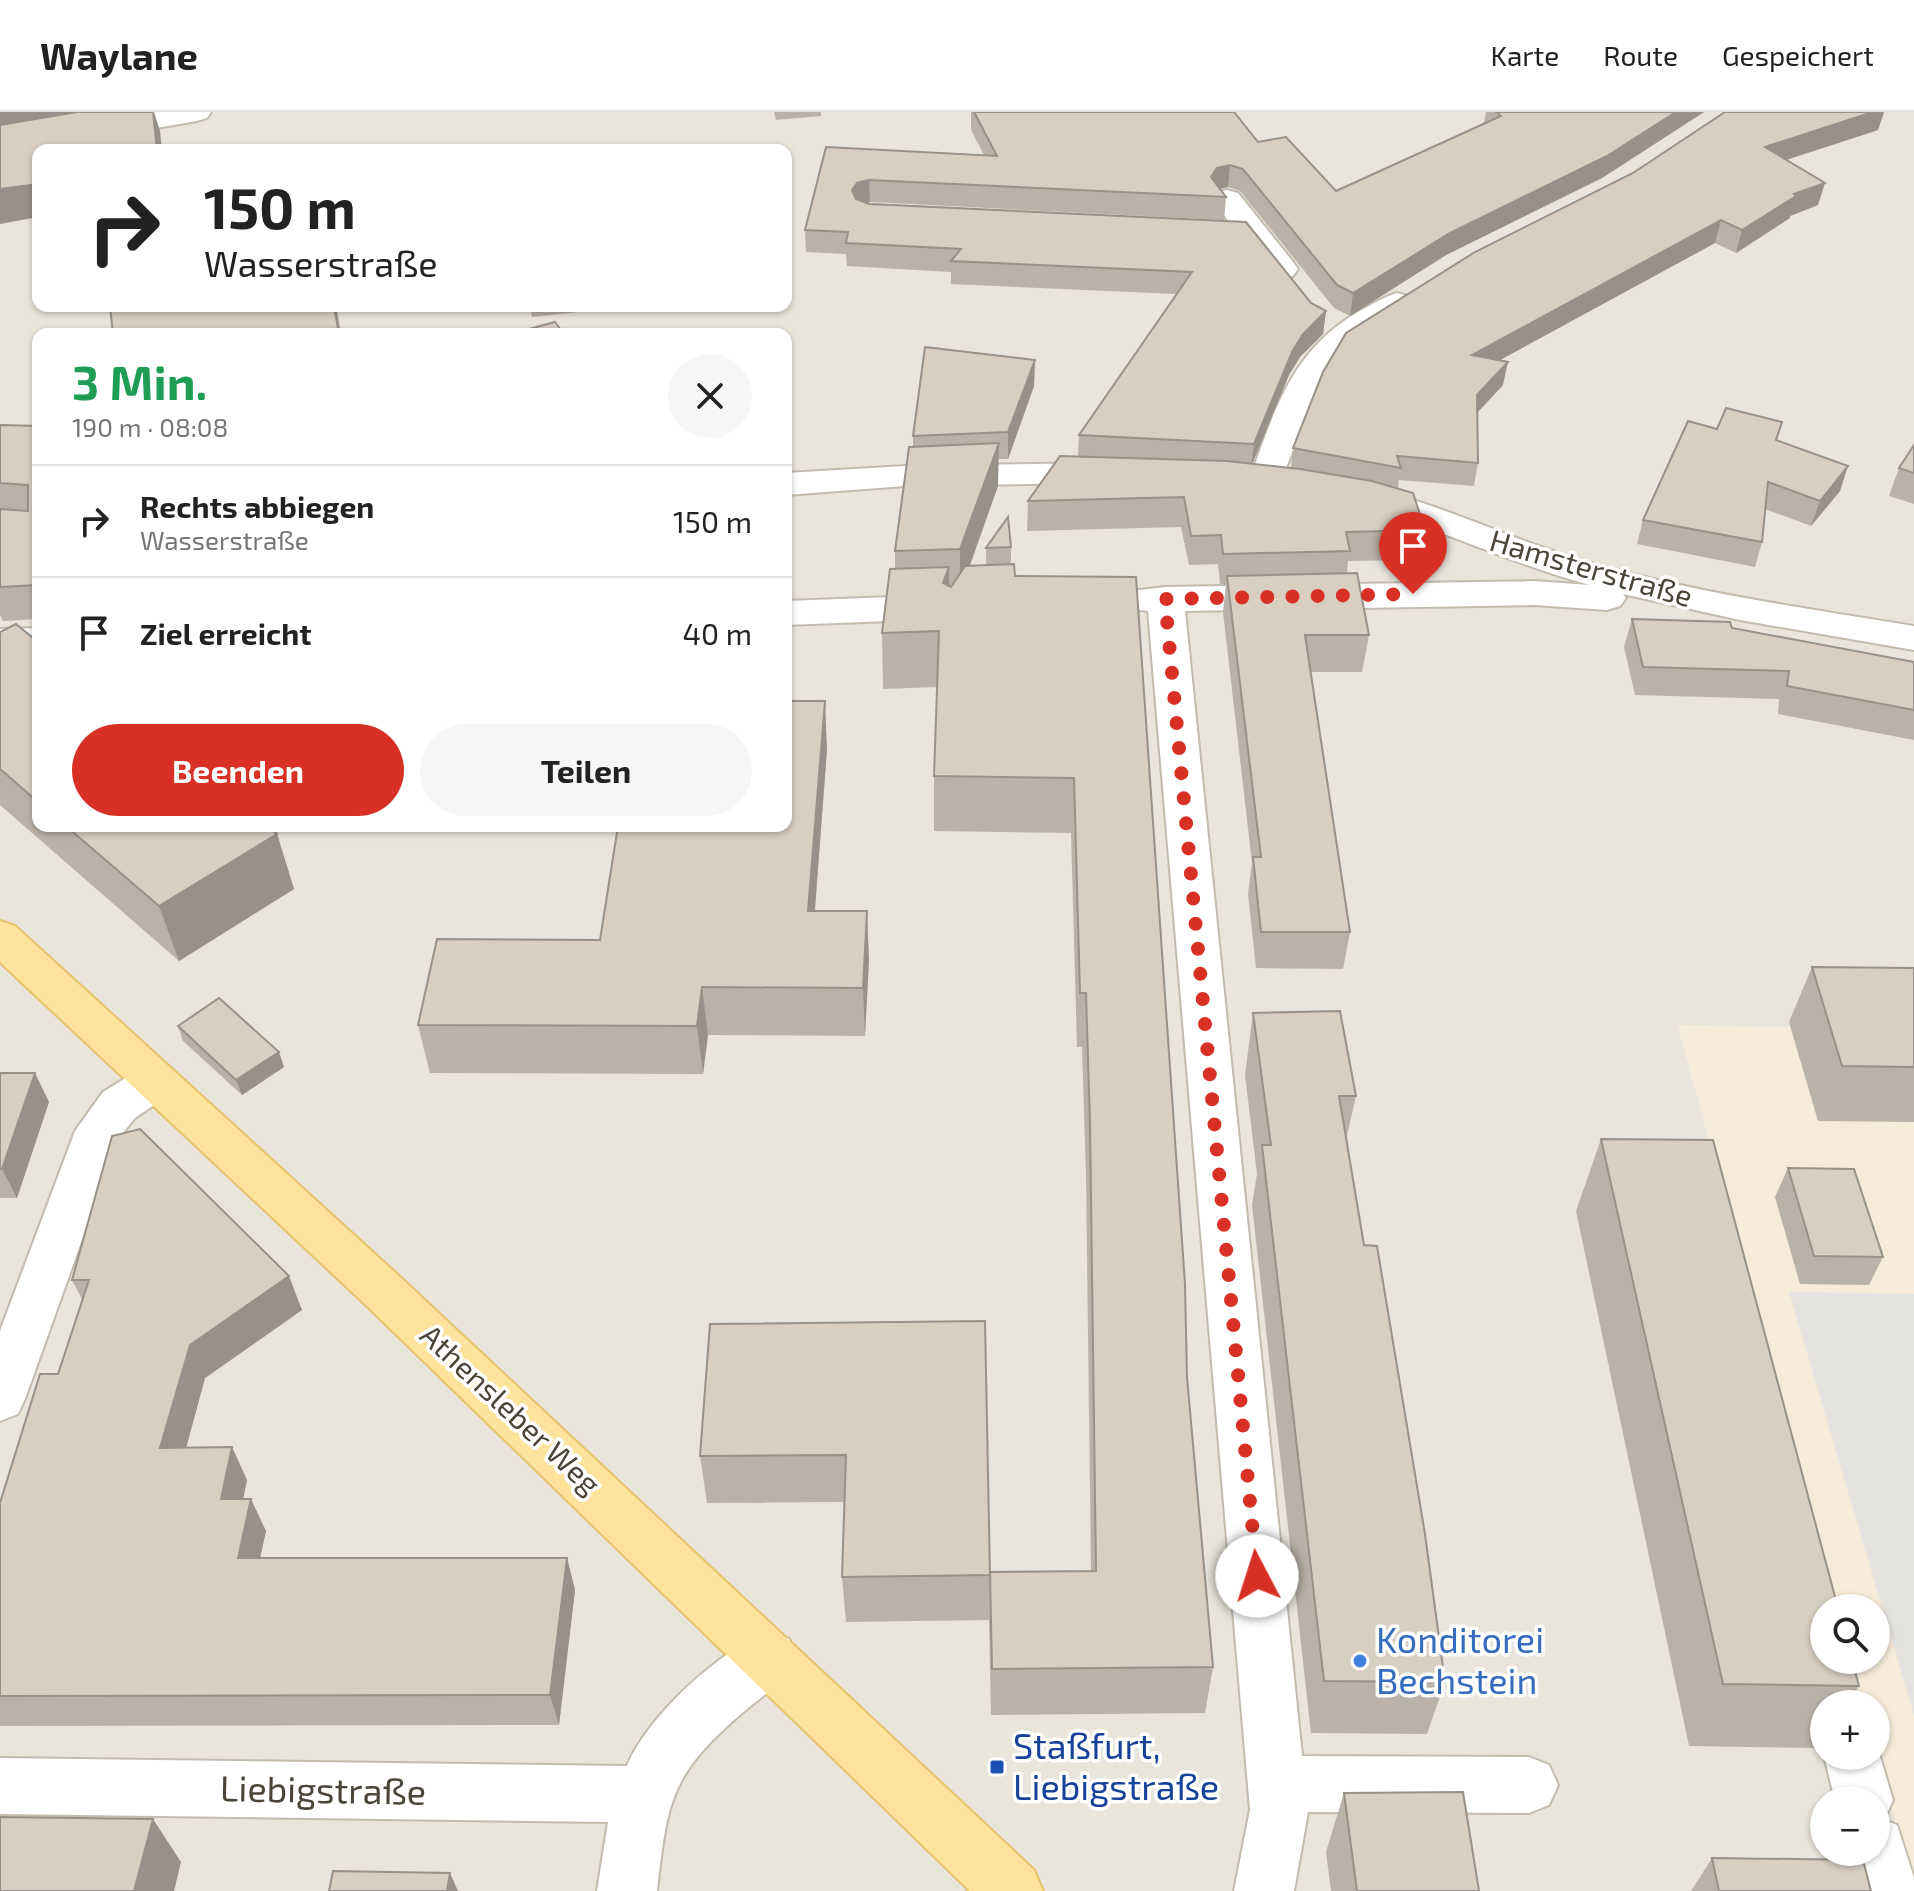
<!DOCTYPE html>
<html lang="de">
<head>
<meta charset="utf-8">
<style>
  body { margin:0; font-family:"Exo 2",sans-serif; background:#f6f6f6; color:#222; height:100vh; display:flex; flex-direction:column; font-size:30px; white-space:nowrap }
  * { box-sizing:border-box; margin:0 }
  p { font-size:26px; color:#767676 }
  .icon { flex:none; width:44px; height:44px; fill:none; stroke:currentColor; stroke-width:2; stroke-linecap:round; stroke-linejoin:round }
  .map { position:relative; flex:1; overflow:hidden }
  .details { position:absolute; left:32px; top:216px; width:760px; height:504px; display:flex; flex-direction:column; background:#fff; border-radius:16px; box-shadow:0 2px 6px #0004 }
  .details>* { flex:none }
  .top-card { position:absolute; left:32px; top:32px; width:760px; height:168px; border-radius:16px; box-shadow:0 2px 6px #0004; background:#fff; color:#222; overflow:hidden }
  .tools { position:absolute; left:1810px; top:1482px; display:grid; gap:16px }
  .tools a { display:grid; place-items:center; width:80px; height:80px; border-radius:50%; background:#fff; box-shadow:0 2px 6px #0004; font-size:40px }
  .pin { position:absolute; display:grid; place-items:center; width:68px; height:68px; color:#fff; margin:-82px -34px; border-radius:50% 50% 50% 0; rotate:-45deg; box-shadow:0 0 8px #0007 }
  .pin .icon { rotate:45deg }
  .me { position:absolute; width:88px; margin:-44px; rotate:355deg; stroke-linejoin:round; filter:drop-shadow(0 0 6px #0008) }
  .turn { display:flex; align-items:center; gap:28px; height:168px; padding:0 40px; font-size:36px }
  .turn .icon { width:104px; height:104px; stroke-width:2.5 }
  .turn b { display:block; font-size:56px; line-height:68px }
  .round { display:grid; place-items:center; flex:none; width:84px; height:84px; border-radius:42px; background:#f6f6f6 }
  .summary { display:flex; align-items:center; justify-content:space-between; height:136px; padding:0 40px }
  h1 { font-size:48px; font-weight:700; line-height:60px; color:#1e9e55 }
  .button { display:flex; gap:16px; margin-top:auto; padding:16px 40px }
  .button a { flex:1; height:92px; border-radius:48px; background:#d93025; color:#fff; font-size:32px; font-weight:700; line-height:92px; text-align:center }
  .button a+a { background:#f6f6f6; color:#222 }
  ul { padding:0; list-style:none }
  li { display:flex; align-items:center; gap:24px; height:112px; padding:0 40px; border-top:2px solid #e0e0e0 }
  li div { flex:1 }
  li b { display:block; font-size:30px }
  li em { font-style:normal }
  header { display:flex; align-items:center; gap:48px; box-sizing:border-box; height:112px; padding:0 40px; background:#fff; border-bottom:2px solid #e0e0e0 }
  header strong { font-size:38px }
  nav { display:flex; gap:44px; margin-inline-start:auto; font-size:28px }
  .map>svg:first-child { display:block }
</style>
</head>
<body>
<header>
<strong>Waylane</strong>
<nav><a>Karte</a><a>Route</a><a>Gespeichert</a></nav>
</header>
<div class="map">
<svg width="1914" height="1779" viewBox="0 0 1914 1779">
  <rect width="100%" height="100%" fill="#f6f3ec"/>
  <path fill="#eae5da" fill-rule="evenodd" d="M0,0H1914V917L1678,914L1837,1496H1824V1548H1851L1863,1592H1824V1644H1876V1638L1914,1779H0ZM38,38H786V194H38ZM38,222H786V714H38ZM1824,1688H1876V1740H1824Z"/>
  <path fill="#f7ead8" d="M1678,913L1914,917V1777L1876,1638V1592H1863L1851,1548H1876V1496H1837Z"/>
  <path fill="#e5e3e0" d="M1789,1180L1914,1182V1603Z"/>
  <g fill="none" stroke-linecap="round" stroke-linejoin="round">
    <g stroke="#c2bbae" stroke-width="4">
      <g id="minor">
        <path d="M147,0H211L207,6L197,9L0,43V25Z"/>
        <path d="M1227,78L1238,81L1293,150L1298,157L1293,164L1282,166L1271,164L1216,93L1212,87L1216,81Z"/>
        <path d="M1397,181L1408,184L1413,191L1408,198L1356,229L1332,253L1309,298L1278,376L1266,379L1254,376L1249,369C1274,300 1291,239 1358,200C1371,193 1383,185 1397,181Z"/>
        <path d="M1107,351L1119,354L1124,361L1119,368L1107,371L905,374L786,383V361L905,354Z"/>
        <path d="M1363,374C1439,391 1507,426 1581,448C1689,480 1803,496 1914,514V538L1740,508L1623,482L1626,486L1620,494L1607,498L1534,493L1185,499L1302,1644L1529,1645L1549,1653L1558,1673L1549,1693L1529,1701L1308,1700L1294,1779H1234L1250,1698L1148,499L1123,496L1117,488L1123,480L1165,475L1534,469L1590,473C1508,451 1433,413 1351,392L1345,385L1351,378Z"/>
        <path d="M943,483L956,487L962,495L956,503L943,507L786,513V489Z"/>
        <path d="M38,516V540L0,541V517Z"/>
        <path d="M156,952L172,957L179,969L172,981L135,1006L118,1027L25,1287L18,1302L0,1309V1219L75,1019L103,980L140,957Z"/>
        <path d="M769,1519L789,1527L797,1545C785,1571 762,1584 741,1602C671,1662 667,1689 657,1779H597L608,1710L0,1702V1646L627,1654C648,1604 719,1539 769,1519Z"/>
        <path d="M1876,1631L1893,1688L1884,1708L1897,1713L1914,1766V1779H1858L1848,1740H1876V1688H1835L1824,1644H1876Z"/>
      </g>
    </g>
    <g stroke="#e6c16a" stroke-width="4">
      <path id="major" d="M0,809L15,814L400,1165L1034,1758L1043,1779H970L366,1193L0,850Z"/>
    </g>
    <use href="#minor" fill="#fff" fill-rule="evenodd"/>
    <use href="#major" fill="#ffe39c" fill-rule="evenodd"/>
  </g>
  <g fill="#bab2a6">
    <path d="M774,0H821V4L776,8Z"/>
    <path d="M971,0H1234L1258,30L1336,79L1484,11L1486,0H1704L1602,66L1446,143L1350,204L1334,196L1240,79L1228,75L1220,77L1226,85L1224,108L870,90L867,91L1246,110L1311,191L1326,199L1323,222L1300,245L1289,263L1252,352L1291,356L1293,336L1633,61L1725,0H1884L1878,18L1786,48L1818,93L1790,104V106L1736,141L1715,131L1499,248L1503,273L1477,301L1478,351L1474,374L1399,368L1398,377L1425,418L1420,448L1348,449L1347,461L1369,523L1362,560H1311L1350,820L1343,857L1256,856L1248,782L1252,751L1223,500L1226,472H1220L1218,452L1189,453L1181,415L1027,419L1028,389L1078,344L1079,323L1176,182L951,172V160L847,154L846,142L806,140L805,118L826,35L984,43L971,18Z"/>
    <path d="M530,194H636L532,205Z"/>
    <path d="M1035,248L1034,274L1008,347H998V374L970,454L986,453V436L1011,435V452L1015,464L1136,465L1187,1265L1213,1555L1205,1601L991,1603L989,1508L846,1510L842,1465L844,1390L707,1391L700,1344L710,1212L990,1463L1091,1459L1086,1065L1082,935H1077L1071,721L934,719V664L937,575L883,577L882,521L895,457V439L913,335V324Z"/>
    <path d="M1782,310L1777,329L1840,379L1811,414L1765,397L1762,430L1755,455L1637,432L1643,408L1717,317Z"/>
    <path d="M0,313L38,314V507L3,509L0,503Z"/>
    <path d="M1914,333V392L1889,384L1899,356Z"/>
    <path d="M1632,507L1732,516L1914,550V628L1778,602L1779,587L1635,583L1624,535Z"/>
    <path d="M0,520L38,530V714H267L277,722L294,777L179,849L0,693Z"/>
    <path d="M827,637L815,799L869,847L865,924L708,923L703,962L430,961L418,913L600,828Z"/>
    <path d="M1812,855L1914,856V1010L1818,1009L1789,910Z"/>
    <path d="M1253,901L1356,984L1346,1028L1364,1133L1445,1570L1427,1622L1311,1621L1252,1093L1257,1062L1245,963Z"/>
    <path d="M178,914L284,955L242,983L183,929Z"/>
    <path d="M0,961L49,990L17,1086H0Z"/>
    <path d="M112,1024L302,1198L205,1266L186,1336L247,1368L243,1387L266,1419L260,1446H567L575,1478L559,1613L0,1614V1391L58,1262L83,1189L72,1168Z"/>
    <path d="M1601,1027L1859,1574L1847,1592H1824V1627L1818,1636L1689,1634L1576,1099Z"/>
    <path d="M1788,1056L1883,1145L1869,1173L1800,1172L1775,1085Z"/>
    <path d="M1344,1681L1479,1779H1331L1326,1740Z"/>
    <path d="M1712,1746L1871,1779H1691Z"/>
  </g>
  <g fill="#979187">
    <path d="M0,0H138L0,22Z"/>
    <path d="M153,0H154L160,19L162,38H157Z"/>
    <path d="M1676,0H1704L1602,66L1446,143L1350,204L1353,181L1450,121Z"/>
    <path d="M1873,0H1884L1878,18L1758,57L1765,35Z"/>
    <path d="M1230,53L1228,75L1215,78L1211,65L1217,56Z"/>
    <path d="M869,68L870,90L858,93L852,78L857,71Z"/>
    <path d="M1825,71L1818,93L1790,104V106L1736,141L1742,118L1794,82Z"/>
    <path d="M38,72V105L0,112V77Z"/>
    <path d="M1721,108L1715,131L1467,266L1472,243Z"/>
    <path d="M334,194H336L341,222H339Z"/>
    <path d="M1326,199L1323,222L1300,245L1289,263L1251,355L1254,332L1292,240L1303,222Z"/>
    <path d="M1035,248L1034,274L1008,347V320Z"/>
    <path d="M1508,250L1503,273L1472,306L1477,283Z"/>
    <path d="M999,331L998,374L960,480V437Z"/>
    <path d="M1848,354L1840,379L1811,414L1820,389Z"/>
    <path d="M949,455L950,510L943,471Z"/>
    <path d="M825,589L827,637L811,847L808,799Z"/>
    <path d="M277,722L294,777L179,849L159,794Z"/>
    <path d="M867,799L869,847L865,924L863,876Z"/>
    <path d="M702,875L708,923L703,962L697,914Z"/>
    <path d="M279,940L284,955L242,983L236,968Z"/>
    <path d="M35,961L49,990L17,1086L2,1057Z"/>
    <path d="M289,1164L302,1198L205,1266L177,1369L160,1336L190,1233Z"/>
    <path d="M232,1335L247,1368L236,1419L221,1387Z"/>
    <path d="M251,1387L266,1419L253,1478L238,1446Z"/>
    <path d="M567,1446L575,1478L559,1613L550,1583Z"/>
    <path d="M153,1707L181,1750L174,1779H134Z"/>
    <path d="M450,1761L458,1779H447Z"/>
  </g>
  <g fill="#d8cfc1" stroke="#979187" stroke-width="2">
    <path d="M77,0H153L157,38H38V72L0,77V13Z"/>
    <path d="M974,0H1234L1258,30L1286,25L1336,79L1501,4L1496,0H1676L1607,44L1450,121L1353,181L1337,173L1243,57L1230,53L1217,56L1211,65L1226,85L869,68L857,71L852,78L856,87L869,92L1246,110L1311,191L1326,199L1303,222L1292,240L1254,332L1079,323L1192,160L951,149L961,137L846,131L848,120L805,118L826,35L997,44Z"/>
    <path d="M1725,0H1873L1765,35L1825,71L1794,82L1796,84L1742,118L1721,108L1472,243L1508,250L1477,283L1478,351L1397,344L1401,356L1293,336L1323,260L1346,221L1475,140L1633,61Z"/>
    <path d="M308,33L309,38H264Z"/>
    <path d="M110,194H334L339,222H113Z"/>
    <path d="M555,210L564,222H511Z"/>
    <path d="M925,235L1035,248L1008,320L913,324Z"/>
    <path d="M1726,296L1782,310L1776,328L1848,354L1820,389L1768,370L1762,430L1643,408L1688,309L1717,317Z"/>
    <path d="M0,313L38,314V473L0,475V397L28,399V373L0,371Z"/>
    <path d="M999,331L960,437L895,439L909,335Z"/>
    <path d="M1914,333V361L1899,356Z"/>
    <path d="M1060,344L1227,349L1300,357L1372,369L1413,381L1425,418L1346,420L1350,439L1223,442L1221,423L1191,424L1184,385L1028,389Z"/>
    <path d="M1008,405L1011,435L986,436Z"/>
    <path d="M1014,452L1015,464L1136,465L1185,1172L1187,1265L1213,1555L992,1557L990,1460L1096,1459L1090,1011L1086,881H1080L1074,666L934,664L939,519L882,521L890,457L949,455L943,471L951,475L965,454Z"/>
    <path d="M1357,461L1369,523H1305L1350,820H1261L1253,745H1261L1227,464Z"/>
    <path d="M1632,507L1730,510L1732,516L1914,550V598L1787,574L1789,559L1643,555Z"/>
    <path d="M16,512L38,530V690L0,657V520Z"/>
    <path d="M786,589H825L808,799H867L863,876L702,875L697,914L418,913L437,827L600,828L618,714H786Z"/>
    <path d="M66,714H267L277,722L159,794Z"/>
    <path d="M1812,855L1914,856V955L1842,954Z"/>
    <path d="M219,886L279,940L236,968L178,914Z"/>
    <path d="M1340,899L1356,984H1339L1364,1133L1377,1134L1425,1422L1445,1570L1324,1569L1262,1033H1271L1253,901Z"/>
    <path d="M0,961H35L2,1057H0Z"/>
    <path d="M140,1017L289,1164L190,1233L160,1336L232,1335L221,1387H251L238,1446H567L550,1583L0,1584V1391L40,1262H58L89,1168H72L112,1024Z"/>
    <path d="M1601,1027L1713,1028L1838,1496H1824V1548H1852L1859,1574L1723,1572Z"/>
    <path d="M1788,1056L1854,1057L1883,1145L1814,1144Z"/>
    <path d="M985,1209L990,1463L842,1465L846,1343L700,1344L710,1212Z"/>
    <path d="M1463,1680L1479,1779H1357L1344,1681Z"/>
    <path d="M0,1705L153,1707L134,1779H0Z"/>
    <path d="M1712,1746L1863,1748L1871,1779H1719Z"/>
    <path d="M333,1759L450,1761L447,1779H329Z"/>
  </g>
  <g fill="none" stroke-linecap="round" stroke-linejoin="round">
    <path stroke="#d93025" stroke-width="14" stroke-dasharray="0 25.2" d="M1257,1464L1165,487L1413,482"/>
  </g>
  <circle fill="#3f7fe0" stroke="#fff" stroke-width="3" cx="1360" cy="1549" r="8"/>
  <rect fill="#1a4fb4" stroke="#fff" stroke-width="3" x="989" y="1647" width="16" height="16" rx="4"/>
  <g text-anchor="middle" stroke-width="7" stroke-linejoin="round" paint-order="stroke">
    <g font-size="30" fill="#4b4439" stroke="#fff">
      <text transform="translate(1591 457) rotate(16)" y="10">Hamsterstraße</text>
      <text transform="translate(510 1298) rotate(43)" y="10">Athensleber Weg</text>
    </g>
    <g font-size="36" fill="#366cbe" stroke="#fff" text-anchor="start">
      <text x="1376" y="1541">Konditorei<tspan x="1376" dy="41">Bechstein</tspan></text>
    </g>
    <g font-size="36" fill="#164399" stroke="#fff" text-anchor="start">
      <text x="1013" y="1647">Staßfurt,<tspan x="1013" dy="41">Liebigstraße</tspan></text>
    </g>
    <g font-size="36" fill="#4b4439" stroke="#fff">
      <text transform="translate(323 1678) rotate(1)" y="13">Liebigstraße</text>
    </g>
  </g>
</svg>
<div class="tools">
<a><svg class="icon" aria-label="search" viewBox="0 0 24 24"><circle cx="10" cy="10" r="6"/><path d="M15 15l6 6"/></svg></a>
<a>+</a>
<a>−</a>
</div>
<div class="pin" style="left:1413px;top:482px;background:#d93025"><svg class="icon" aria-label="arrive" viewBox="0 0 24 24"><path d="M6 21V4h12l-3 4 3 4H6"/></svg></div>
<svg class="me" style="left:1257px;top:1464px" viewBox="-20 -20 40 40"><circle r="19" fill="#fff"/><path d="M0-13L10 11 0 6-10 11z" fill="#d93025"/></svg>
<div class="top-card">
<div class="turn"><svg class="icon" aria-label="right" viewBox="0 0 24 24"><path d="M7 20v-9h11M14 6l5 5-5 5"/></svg><div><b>150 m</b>Wasserstraße</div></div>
</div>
<section class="details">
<div class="summary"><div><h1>3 Min.</h1><p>190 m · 08:08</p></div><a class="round"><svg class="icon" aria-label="close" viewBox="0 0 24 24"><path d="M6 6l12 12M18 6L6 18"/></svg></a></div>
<ul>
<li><svg class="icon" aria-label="right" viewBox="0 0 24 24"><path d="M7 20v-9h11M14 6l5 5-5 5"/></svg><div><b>Rechts abbiegen</b><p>Wasserstraße</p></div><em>150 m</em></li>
<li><svg class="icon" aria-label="arrive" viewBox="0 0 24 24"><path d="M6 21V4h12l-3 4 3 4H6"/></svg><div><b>Ziel erreicht</b></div><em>40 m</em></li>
</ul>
<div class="button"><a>Beenden</a><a>Teilen</a></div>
</section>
</div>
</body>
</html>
